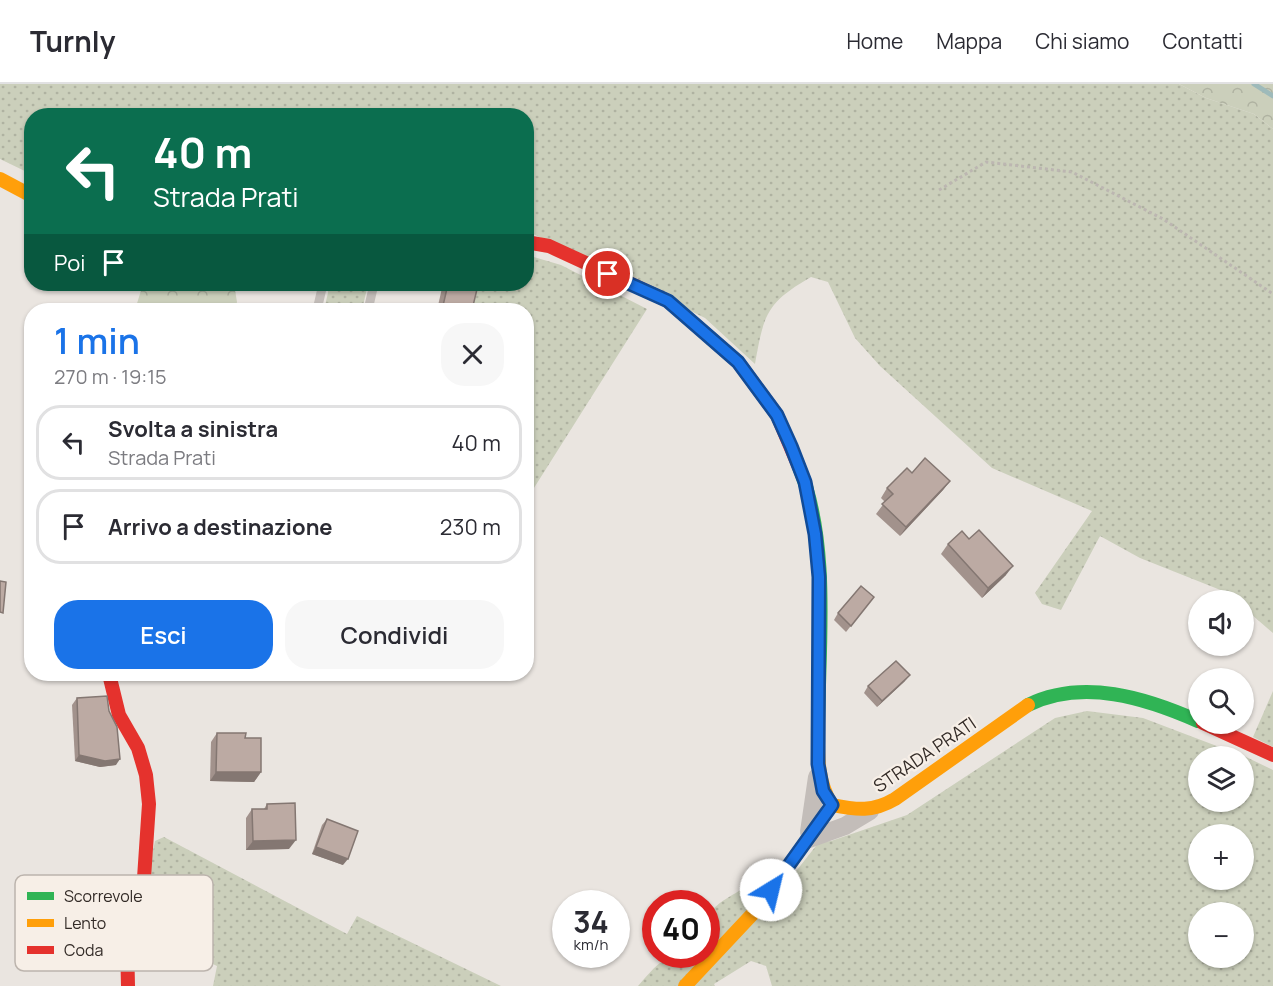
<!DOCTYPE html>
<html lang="it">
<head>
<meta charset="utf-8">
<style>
  body { margin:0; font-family:Manrope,sans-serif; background:#f7f7f7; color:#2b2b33; height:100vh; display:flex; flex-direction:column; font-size:22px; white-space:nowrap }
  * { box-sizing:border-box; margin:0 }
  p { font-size:20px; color:#7c7c81 }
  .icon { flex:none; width:33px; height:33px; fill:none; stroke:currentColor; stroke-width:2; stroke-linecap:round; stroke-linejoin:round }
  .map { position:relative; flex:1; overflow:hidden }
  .sheet { position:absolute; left:24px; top:219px; width:510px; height:378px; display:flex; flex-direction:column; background:#fff; border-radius:24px; box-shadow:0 2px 4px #0004 }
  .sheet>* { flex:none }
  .hud { position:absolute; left:24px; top:24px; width:510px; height:183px; border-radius:24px; box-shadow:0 2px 4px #0004; background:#0b6e4f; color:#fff; overflow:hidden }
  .buttons { position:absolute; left:1188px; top:506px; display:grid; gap:12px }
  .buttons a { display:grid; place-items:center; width:66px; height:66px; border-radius:50%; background:#fff; box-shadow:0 2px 4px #0004; font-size:30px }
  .speed { position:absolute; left:552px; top:806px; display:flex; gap:12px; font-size:30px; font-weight:700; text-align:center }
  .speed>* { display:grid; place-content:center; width:78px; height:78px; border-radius:50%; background:#fff; box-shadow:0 2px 4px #0004; line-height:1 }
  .speed small { font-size:15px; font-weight:400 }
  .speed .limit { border:9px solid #d22; background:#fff; color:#111 }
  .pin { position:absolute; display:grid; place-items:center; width:51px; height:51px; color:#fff; margin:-26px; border:3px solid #fff; border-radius:50%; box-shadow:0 2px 6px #0007 }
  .me { position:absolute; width:66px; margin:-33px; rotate:36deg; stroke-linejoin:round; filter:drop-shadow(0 0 4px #0008) }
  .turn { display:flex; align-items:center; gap:21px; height:126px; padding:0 30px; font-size:27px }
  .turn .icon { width:78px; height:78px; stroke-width:2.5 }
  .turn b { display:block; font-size:42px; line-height:51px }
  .then { display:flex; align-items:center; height:57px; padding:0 30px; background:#0003; gap:12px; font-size:22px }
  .round { display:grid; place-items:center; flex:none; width:63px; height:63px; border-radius:24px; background:#f7f7f7 }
  .head { display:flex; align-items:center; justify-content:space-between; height:102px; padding:0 30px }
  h1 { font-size:36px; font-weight:600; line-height:45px; color:#1a73e8 }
  .action { display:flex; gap:12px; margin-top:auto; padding:12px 30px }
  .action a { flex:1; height:69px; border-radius:24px; background:#1a73e8; color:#fff; font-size:24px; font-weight:600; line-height:69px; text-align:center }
  .action a+a { background:#f7f7f7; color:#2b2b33 }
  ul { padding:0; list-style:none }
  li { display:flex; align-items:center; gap:18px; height:75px; margin:0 12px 9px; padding:0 18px; border:3px solid #e1e1e2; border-radius:24px }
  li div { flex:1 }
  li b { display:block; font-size:22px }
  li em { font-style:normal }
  header { display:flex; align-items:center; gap:36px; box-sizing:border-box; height:84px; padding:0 30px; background:#fff; border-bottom:2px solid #e1e1e2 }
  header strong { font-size:28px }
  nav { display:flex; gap:33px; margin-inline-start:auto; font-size:21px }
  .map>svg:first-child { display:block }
</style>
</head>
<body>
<header>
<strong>Turnly</strong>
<nav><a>Home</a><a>Mappa</a><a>Chi siamo</a><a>Contatti</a></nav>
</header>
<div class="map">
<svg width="1273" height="902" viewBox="0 0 1273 902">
  <defs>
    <pattern id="grass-dots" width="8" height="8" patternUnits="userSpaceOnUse" patternTransform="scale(1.5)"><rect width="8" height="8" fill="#cbcfbb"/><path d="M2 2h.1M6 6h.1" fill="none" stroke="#afb2a1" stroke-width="1.8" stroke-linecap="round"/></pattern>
    <pattern id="forest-crowns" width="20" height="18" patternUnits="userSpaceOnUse" patternTransform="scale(1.5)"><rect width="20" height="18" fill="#cbcfbb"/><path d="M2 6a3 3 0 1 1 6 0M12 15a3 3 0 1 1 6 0" fill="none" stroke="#afb2a1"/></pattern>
  </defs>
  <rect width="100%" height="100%" fill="#eae5e0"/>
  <g fill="url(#grass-dots)" fill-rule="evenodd">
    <path d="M0,0H1179L1206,14L1254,30L1273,45V549L1244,524V516H1234L1223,507L1140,474L1100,452L1061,526L1042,520L1035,509L1092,427L992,384L880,282L855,254L828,198L811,193C766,219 764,230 755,280L705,234L527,147L526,32H32L31,90L0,75Z"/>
    <path d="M527,171L561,181L647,225L527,415L526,226H469L473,208L430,200H526Z"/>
    <path d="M330,200H368L362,226H324Z"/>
    <path d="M1273,607V663L1253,653Z"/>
    <path d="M1087,627L1143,634L1243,672H1198V717H1244V672L1273,686V902H772L766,882L751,877L714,900L715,902H638C664,872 666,870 706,870C707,821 708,826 749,801L764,828L819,758L831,757L907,731L1055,634ZM1198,750H1244V795H1198ZM1198,828H1244V873H1198Z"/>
    <path d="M164,753L347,850L357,832L501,902H213L217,882L137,844L155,757Z"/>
  </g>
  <g fill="url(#forest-crowns)">
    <path d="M1179,0H1273V45L1254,30L1206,14Z"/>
    <path d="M143,200H234L237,218L235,226H135Z"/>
  </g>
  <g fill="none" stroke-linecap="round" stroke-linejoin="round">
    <path stroke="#9ebaba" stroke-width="5" d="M1254,0L1273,12"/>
    <path stroke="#bcb6b1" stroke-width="3" stroke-dasharray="3 3" stroke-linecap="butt" d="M939,106L986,78L1072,88L1163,135L1273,210"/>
    <g stroke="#c3bdb9" stroke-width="9">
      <path d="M317,226L323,200"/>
      <path d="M368,226L374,200"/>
    </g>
    <g stroke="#c3bdb9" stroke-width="18">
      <path d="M809,748L817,693"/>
      <path d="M809,755L845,742L870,727"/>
    </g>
    <g stroke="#30b455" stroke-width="14">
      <path d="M799,383C830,458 819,560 818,639"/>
      <path d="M1028,621C1083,594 1146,614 1198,637"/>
    </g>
    <g stroke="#ff9f0a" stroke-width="14">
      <path d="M0,95L32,112"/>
      <path d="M818,639C818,668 816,696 832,721C857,726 873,728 895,715L1028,621"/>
      <path d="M685,902L759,823L832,721"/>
    </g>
    <g stroke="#e5322d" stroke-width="14">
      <path d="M526,158L549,162L668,217L738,278L777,331L799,383"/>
      <path d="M109,590L119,631L138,664L146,691L149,720L144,794L127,857L128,902"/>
      <path d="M1203,639L1273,671"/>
    </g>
  </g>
  <g fill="#a2928c">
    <path d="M445,200H472V226H437L442,204Z"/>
    <path d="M912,389L950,397L943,406L900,452L876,430L885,418L881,414L887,404Z"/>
    <path d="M948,460L1006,491L982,514L941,470Z"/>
    <path d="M874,513L846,548L834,536L838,529Z"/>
    <path d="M905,597L877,623L864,609L868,602Z"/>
    <path d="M77,614L109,627L116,681L100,683L75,677L72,621Z"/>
    <path d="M217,649L245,654L261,688L254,698L210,697L211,658Z"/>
    <path d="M267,720L289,765L246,766V734L252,725H264Z"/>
    <path d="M327,735L343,781L312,770L322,741Z"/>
  </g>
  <g fill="#847772">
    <path d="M950,397L943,406L900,452L906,443Z"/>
    <path d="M1013,482L1006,491L982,514L988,504Z"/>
    <path d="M910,591L905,597L877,623L882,617Z"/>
    <path d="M79,671L120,675L116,681L100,683L75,677Z"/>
    <path d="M216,688H261L254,698L210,697Z"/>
    <path d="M296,756L289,765L246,766L253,757Z"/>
    <path d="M316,763L348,775L343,781L312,770Z"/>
  </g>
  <g fill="#bcaaa3" stroke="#847772" stroke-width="1.5">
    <path d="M448,200H472L478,201L472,226H442Z"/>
    <path d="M925,374L950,397L906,443L882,420L893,410L887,404L907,384L912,389Z"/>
    <path d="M979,446L1013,482L988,504L948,460L962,447L969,455Z"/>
    <path d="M0,497L6,498L3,529L0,528Z"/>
    <path d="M861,502L874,513L851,542L838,529Z"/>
    <path d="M896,577L910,591L882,617L868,602Z"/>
    <path d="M107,612L109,627L117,643L120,675L105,677L79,671L77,614Z"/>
    <path d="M217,649H246L245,654H261V688H216Z"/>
    <path d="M295,719L296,756L253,757L252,725H267V720Z"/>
    <path d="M327,735L358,747L348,775L316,763Z"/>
  </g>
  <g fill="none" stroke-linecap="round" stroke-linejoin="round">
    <g stroke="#114b97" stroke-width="15">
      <path id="route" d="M608,190L668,217L738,278L777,331L791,362L805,398L815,450L819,493L818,680L823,707L832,721L771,806"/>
    </g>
    <use href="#route" stroke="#1a73e8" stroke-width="10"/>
  </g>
  <g text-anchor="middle" stroke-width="4.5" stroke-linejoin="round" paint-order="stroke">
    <g font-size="18" fill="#332b27" stroke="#f7efe7">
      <text transform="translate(925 671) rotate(-34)" y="6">STRADA PRATI</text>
    </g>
  </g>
  <rect x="15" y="791" width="198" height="96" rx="9" fill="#f7efe7" stroke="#bcb4ad" stroke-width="1.5"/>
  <rect x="27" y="808" width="27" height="8" fill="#30b455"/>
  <rect x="27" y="835" width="27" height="8" fill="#ff9f0a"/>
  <rect x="27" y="862" width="27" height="8" fill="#e5322d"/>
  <g font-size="16" fill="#332b27">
    <text x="64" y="818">Scorrevole</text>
    <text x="64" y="845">Lento</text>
    <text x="64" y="872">Coda</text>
  </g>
</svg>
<div class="buttons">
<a><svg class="icon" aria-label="sound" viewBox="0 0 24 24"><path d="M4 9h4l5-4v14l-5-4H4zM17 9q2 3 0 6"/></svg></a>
<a><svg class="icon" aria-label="search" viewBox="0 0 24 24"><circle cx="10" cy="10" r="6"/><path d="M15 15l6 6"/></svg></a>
<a><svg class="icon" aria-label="layers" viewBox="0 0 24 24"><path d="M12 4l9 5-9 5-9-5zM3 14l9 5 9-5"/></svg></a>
<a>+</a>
<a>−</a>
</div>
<div class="speed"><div>34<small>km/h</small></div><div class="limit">40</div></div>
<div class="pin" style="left:608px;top:190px;background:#d93025"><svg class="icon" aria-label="arrive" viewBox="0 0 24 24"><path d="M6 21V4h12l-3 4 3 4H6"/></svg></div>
<svg class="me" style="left:771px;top:806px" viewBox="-20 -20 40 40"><circle r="19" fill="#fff"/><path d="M0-13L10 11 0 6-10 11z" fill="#1a73e8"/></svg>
<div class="hud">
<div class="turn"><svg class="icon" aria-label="left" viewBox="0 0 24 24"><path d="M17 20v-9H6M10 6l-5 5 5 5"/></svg><div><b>40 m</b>Strada Prati</div></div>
<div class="then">Poi<svg class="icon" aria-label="arrive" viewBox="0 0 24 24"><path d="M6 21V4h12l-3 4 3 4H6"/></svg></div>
</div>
<section class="sheet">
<div class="head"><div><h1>1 min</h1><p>270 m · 19:15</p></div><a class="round"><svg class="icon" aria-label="close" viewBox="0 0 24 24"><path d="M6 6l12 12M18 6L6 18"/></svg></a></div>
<ul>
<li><svg class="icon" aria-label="left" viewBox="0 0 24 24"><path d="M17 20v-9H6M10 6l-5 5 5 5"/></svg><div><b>Svolta a sinistra</b><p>Strada Prati</p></div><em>40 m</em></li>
<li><svg class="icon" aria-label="arrive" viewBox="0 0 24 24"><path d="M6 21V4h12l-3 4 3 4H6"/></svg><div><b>Arrivo a destinazione</b></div><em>230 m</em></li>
</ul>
<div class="action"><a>Esci</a><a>Condividi</a></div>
</section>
</div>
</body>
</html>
